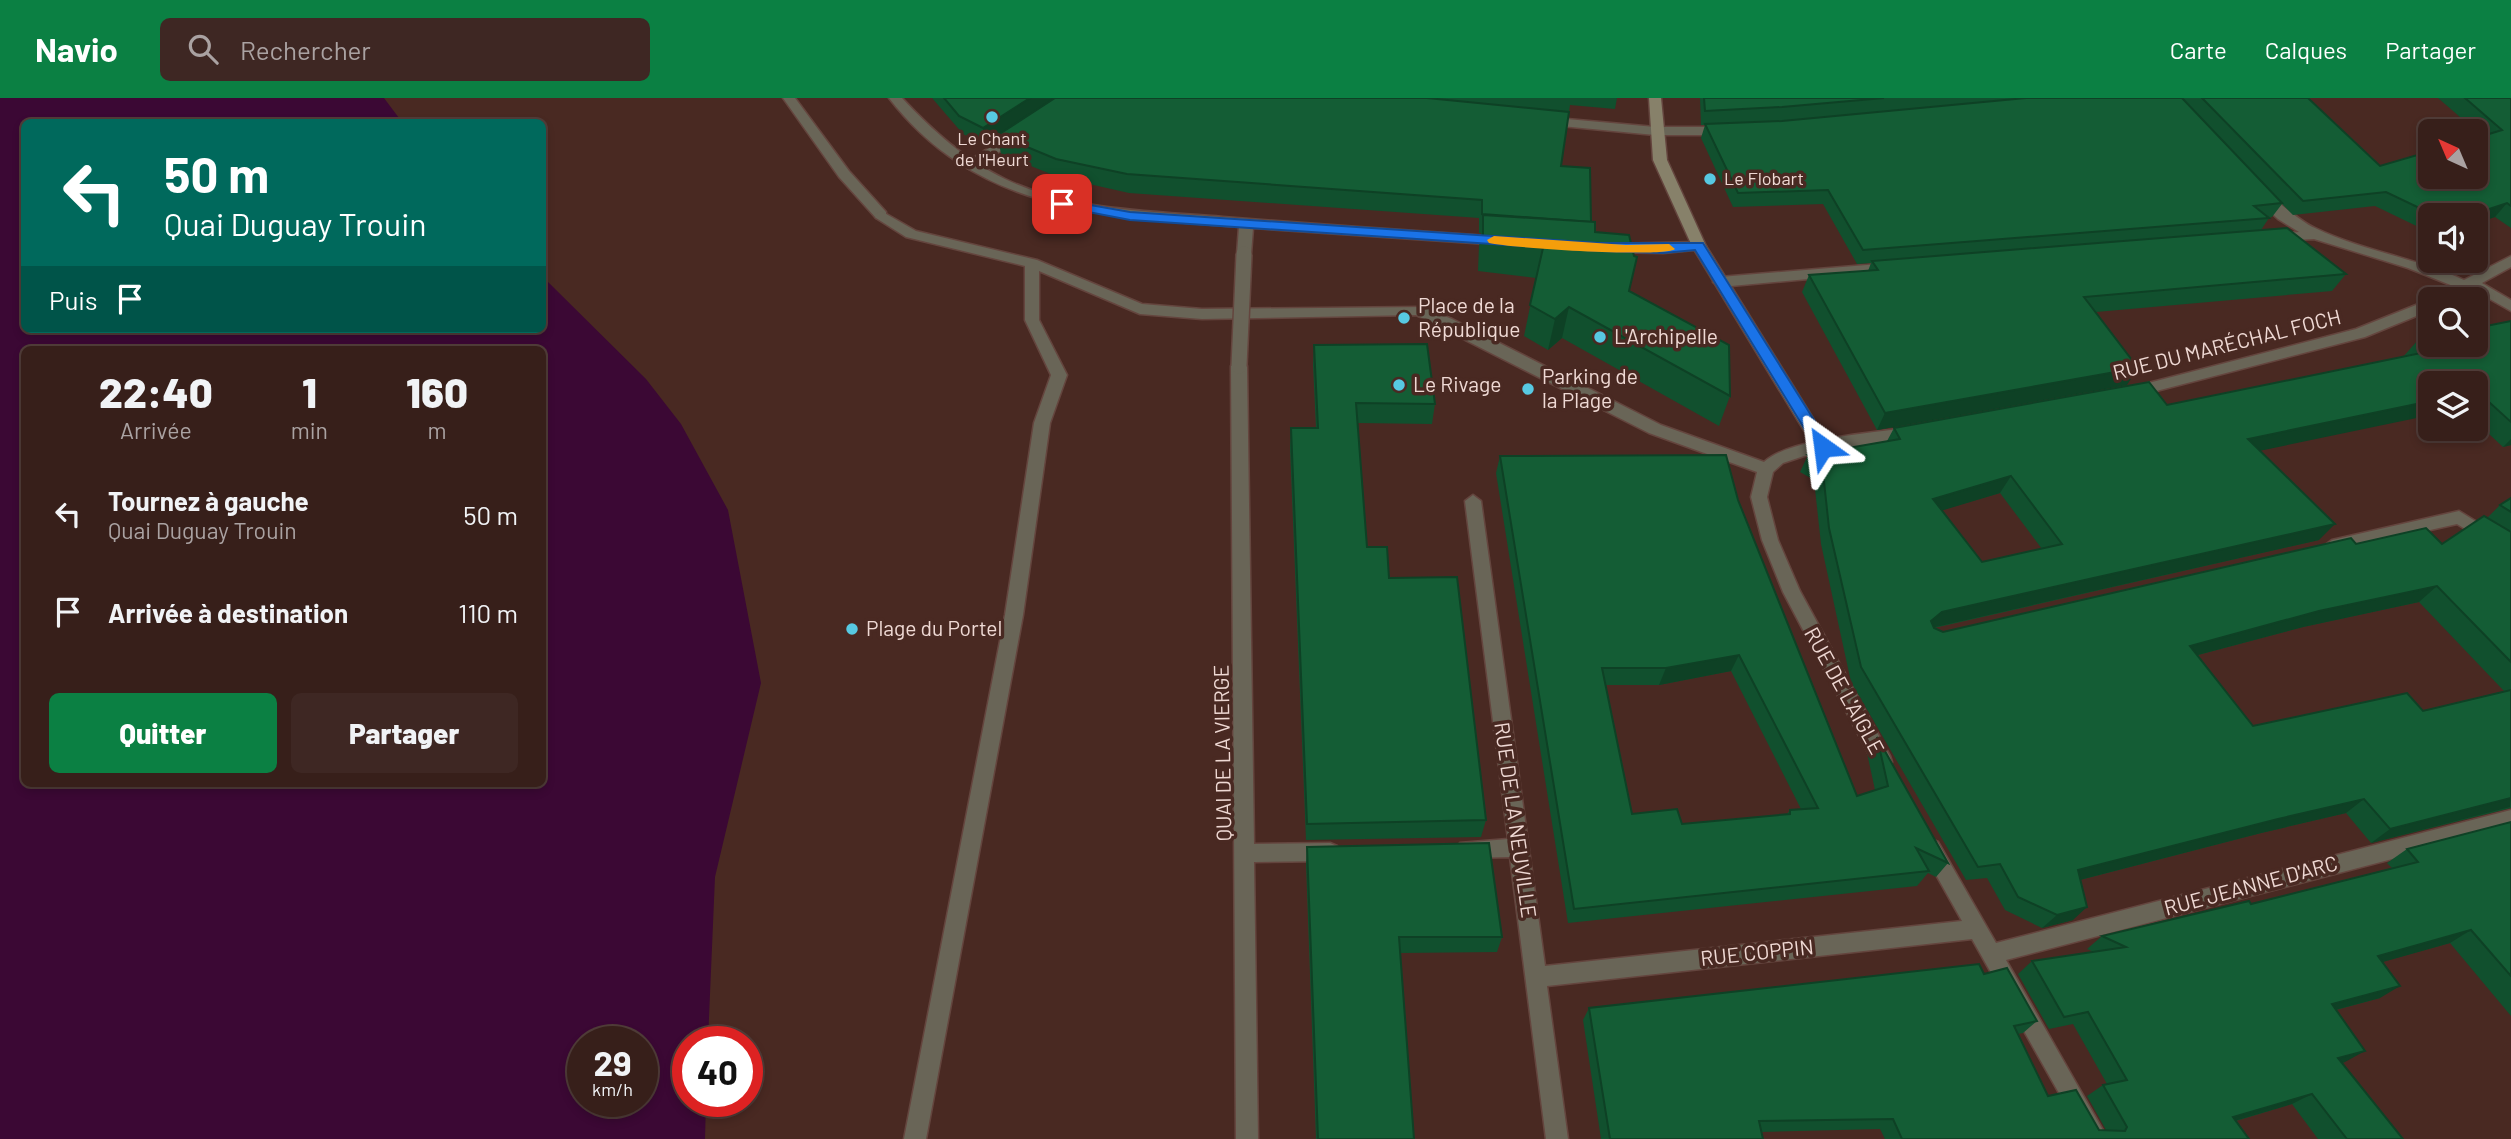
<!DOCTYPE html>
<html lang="fr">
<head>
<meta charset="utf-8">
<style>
  body { margin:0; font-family:Barlow,sans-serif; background:#3e2723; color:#f1f3f6; height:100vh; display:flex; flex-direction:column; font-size:26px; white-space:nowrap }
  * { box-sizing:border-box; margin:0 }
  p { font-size:23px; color:#aaa2a2 }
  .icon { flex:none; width:38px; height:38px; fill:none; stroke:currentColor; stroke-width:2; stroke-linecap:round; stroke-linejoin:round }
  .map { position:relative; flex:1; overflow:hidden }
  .sheet { position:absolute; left:21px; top:248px; width:525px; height:441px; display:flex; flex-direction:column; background:#371f1a; border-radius:10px; box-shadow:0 4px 10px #0003,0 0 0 2px #513d39 }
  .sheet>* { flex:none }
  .hud { position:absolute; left:21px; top:21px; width:525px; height:214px; border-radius:10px; box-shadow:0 4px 10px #0003,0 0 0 2px #513d39; background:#00695c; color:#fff; overflow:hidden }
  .needle { width:46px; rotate:316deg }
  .fabs { position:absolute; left:2418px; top:21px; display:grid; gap:14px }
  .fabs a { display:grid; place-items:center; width:70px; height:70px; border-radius:10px; background:#371f1a; box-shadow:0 4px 10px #0003,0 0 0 2px #513d39; font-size:35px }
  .speed { position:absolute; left:567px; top:928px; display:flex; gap:14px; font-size:35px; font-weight:700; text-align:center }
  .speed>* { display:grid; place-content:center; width:91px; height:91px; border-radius:50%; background:#371f1a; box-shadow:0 4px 10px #0003,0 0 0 2px #513d39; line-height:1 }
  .speed small { font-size:18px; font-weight:400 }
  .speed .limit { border:10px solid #d22; background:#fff; color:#111 }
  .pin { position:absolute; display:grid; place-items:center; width:60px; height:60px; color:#fff; margin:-30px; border-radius:14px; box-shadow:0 4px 10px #0006 }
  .me { position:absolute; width:77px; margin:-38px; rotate:329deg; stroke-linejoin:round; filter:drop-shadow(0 0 5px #0008) }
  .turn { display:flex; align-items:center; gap:24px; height:147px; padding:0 28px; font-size:32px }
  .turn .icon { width:91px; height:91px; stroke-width:2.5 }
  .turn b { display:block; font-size:49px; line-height:60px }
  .then { display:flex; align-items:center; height:66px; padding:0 28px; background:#0003; gap:14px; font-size:26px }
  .eta { display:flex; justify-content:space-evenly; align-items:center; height:119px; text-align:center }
  .eta b { font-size:42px; font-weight:800; line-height:49px }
  .primary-button { display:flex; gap:14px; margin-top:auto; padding:14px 28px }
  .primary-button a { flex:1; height:80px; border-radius:10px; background:#0b8043; color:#fff; font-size:28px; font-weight:800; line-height:80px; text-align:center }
  .primary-button a+a { background:#3e2723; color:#f1f3f6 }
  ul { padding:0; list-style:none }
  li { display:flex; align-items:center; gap:21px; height:98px; padding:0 28px }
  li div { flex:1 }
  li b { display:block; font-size:26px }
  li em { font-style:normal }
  header { display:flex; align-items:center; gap:42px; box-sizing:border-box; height:98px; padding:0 35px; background:#0b8043; color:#fff }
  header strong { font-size:33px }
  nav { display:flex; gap:38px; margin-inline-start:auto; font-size:24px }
  .search { width:490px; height:63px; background:#3e2723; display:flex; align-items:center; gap:18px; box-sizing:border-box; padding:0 24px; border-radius:10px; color:#aaa2a2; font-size:26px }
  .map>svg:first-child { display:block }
</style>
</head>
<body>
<header>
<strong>Navio</strong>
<div class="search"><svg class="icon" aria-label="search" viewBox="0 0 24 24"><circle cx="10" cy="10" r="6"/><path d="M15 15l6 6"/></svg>Rechercher</div>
<nav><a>Carte</a><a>Calques</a><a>Partager</a></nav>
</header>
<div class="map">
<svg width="2511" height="1041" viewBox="0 0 2511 1041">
  <rect width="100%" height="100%" fill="#492922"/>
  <path fill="#3b0834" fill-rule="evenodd" d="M0,0H384L402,24H24V231H542L543,179L646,281L681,326L728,412L761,585L715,779L708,943H688V1003H706L705,1041H0ZM24,252H542V686H24ZM642,943V1003H583V943Z"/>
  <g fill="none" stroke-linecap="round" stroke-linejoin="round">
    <g stroke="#64453e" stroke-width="3">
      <g id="lane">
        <path d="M783,0H795L849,73L886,114V120H876L839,79Z"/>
        <path d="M1019,31L1024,32V38L974,70L969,71L962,67Z"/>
      </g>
    </g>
    <g stroke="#64453e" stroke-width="3">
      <g id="street">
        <path d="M889,0H902C933,33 964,61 1005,81C1071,113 1151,113 1223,119C1316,126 1410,133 1503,139L1510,143L1503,147L1253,130L1251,156L1244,160L1237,156L1239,129C1106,118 978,115 889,0Z"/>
        <path d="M1545,19L1655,29H1726L1732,33L1726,37H1655L1540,26V20Z"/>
        <path d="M2261,94C2274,98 2297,122 2315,130C2363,153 2416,160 2464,182L2511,158V169L2482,185L2511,202V213L2472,191L2452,201H2434L2453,188L2408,170L2314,141L2270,143V137L2299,134L2278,121L2256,101V95Z"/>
        <path d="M881,113L916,133L1037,162L1142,206L1202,211L1423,209L1452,221L1661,327L1764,364C1790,340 1875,335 1912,329L1918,331L1920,335L1918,339L1912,341L1804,358L1783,365L1773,374L1767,399L1778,442L1800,493L1890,658L1892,664L1890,670L1883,672L1876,670L1783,494L1762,442L1751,399L1757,374L1649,335L1416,217L1202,221L1140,216L1039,173V222L1067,277L1050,325L1023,517L926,1041H904L1005,517L1034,325L1051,277L1025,222V168L906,139L876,120L874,117Z"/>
        <path d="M1699,144L1706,148L1704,151L1663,155L1611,154L1604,150L1611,146Z"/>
        <path d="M1891,165L1896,167V173L1720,189L1713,184L1720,179Z"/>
        <path d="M2431,201V212L2365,239L2133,299L2125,294L2133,289L2356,231Z"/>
        <path d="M1239,263L1247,268L1254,746L1330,745L1337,748L1340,754L1337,760L1330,763L1254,764L1258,1041H1236L1231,268Z"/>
        <path d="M1473,397L1481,403L1545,868L1962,823L1921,750L1924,744L1931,741L1938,744L1996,845L2511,712V730L2006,862L2108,1041H2085L1972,841L1547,888L1568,1041H1546L1510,759L1467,760L1460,757L1457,751L1460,745L1508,741L1465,403Z"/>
        <path d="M2459,413L2511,445V459L2457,426L2332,454L2324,448L2332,442Z"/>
      </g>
    </g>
    <g stroke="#64453e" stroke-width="3">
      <path id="secondary" d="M1649,0H1661L1667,62L1706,148L1829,346L1831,350L1829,354H1817L1692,148L1653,62Z"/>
    </g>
    <use href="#lane" fill="#696557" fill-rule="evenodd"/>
    <use href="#street" fill="#696557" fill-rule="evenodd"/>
    <use href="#secondary" fill="#87816a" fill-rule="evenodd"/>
    <g stroke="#64453e" stroke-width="18" stroke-linecap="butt">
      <path id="street-bridge" d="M1239,268L1244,156"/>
    </g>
    <use href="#street-bridge" stroke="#696557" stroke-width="15"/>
  </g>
  <g fill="#11502e" fill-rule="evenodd">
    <path d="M932,0H1617L1615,11L1570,7L1561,68L1591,124L1595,134L1629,193L1730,298L1719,328L1562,240L1548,252L1524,238L1536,180L1478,173L1479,148L1481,135H1479V120L1129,95L1058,79L1001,56L998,40L986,48L963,36Z"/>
    <path d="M1700,0H2308L2380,68L2482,38L2438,0H2511V130L2495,119L2476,125V117H2431V135L2375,108L2293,117L2282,106L2272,119L2268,120H2269L2261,132L2346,176L2332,193L2096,214L2127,287L1877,332L1802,194L1809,177L1868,173L1871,165L1857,166L1823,106L1733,109L1701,40L1705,27H1701Z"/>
    <path d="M2511,223V347L2503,349L2476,324V285L2260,352L2319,442L1934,530L1943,534L2356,446H2442L2487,420L2500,407L2511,400V710L2371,745L2346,715L2261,735L2080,782L2073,822L2042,830L2005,812L1987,780L1966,782L1851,584L1821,446L1814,382L1800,374L1808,357L1887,343L1894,330L2167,307L2403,259L2418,242ZM2000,395L2042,451L1982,464L1942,412ZM2419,504L2504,593L2423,613L2253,628L2198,557L2303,529Z"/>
    <path d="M1314,247L1435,306L1432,326L1358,325L1367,449L1389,480L1486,722L1481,739L1306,742L1290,350L1291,330H1316L1313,267Z"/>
    <path d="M1500,358L1738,402L1857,698L1875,692L1867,655L1877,639L1948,765L1936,779L1928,775L1917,788L1568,825L1496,375ZM1731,573L1801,711L1790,712L1787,716L1682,726L1632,716L1606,587H1659Z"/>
    <path d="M2511,724V918L2450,845L2382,864L2380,900L2336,912L2345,964L2342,965L2403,1041H2318L2292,1006L2236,1023L2249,1041H1885L1880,1031L1761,1034L1763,1041H1601L1583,922L1589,910L1984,876L2037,923L2023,935L2018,936L2048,998L2099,1032H2106L2087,998L2103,987L2107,986L2073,926L2049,931L2018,876L2032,863L2094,854L2087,851L2102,838L2251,806L2392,770L2387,765L2407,751Z"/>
    <path d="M1307,749L1502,839L1497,854L1400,855L1414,1041H1316L1306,766Z"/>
  </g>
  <g fill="#0e4125">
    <path d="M1030,0H1060L998,37V40L986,48L983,30Z"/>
    <path d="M2507,105L2495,119L2476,125V117H2471Z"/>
    <path d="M1569,209L1562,240L1548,252L1555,221Z"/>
    <path d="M2138,270L2127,287L1877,332L1885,315Z"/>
    <path d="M2431,303V317L2235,358L2248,341Z"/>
    <path d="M2511,341V347L2503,349Z"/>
    <path d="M2011,378L2000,395L1924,418L1933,401Z"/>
    <path d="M2335,426L2319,442L1931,530V523L1942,514Z"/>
    <path d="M2437,488L2419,504L2303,529L2175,563L2190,548L2319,513Z"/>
    <path d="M1739,557L1731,573L1659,587L1666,570Z"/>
    <path d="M2511,700L2510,709L2371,745L2390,731Z"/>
    <path d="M2364,701L2346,715L2261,735L2064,786L2078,772L2278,721Z"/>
    <path d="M2087,809L2073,822L2042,830L2057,817Z"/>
    <path d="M2471,832L2450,845L2358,871L2378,858Z"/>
    <path d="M2400,888L2380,900L2312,918L2332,906Z"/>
    <path d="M2365,953L2345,964L2318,971L2338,960Z"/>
    <path d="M2312,996L2292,1006L2214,1029L2233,1019Z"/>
  </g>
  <g fill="#145d35" stroke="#0e4125" stroke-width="2" fill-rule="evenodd">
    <path d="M944,0H1030L983,30L959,18Z"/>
    <path d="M1055,0H1427L1569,14L1561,68L1590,70L1591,124L1482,116V102L1127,76L1056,61L998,37Z"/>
    <path d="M1704,0H1884L1782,9L1705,13Z"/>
    <path d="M2026,0H2182L2282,105L2254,108L2269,120L1863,152L1828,92L1738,95L1705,26L1782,23Z"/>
    <path d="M2202,0H2308L2380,68L2431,53V79H2476V40L2502,32L2465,0H2511V108L2507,105L2471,117H2434L2386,94L2303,103Z"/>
    <path d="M1483,117L1595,124V134L1629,137L1634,158L1637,159L1629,193L1729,247L1730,298L1569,209L1555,221L1530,207L1543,150L1483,142Z"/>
    <path d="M2287,130L2346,176L2084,199L2138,270L1885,315L1809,177L1878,172L1872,163Z"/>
    <path d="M2511,223V324L2478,294H2476V285H2431V303L2248,341L2335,426L1942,514L1931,523L1934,530L1943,534L2351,440L2356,446L2426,430L2442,446L2484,418L2511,434V564L2437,488L2319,513L2190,548L2253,628L2407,595L2423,613L2511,592V700L2390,731L2364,701L2278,721L2078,772L2087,809L2057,817L2018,799L2000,766L1978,769L1861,569L1829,430L1822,365L1808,357L1900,341L1894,330L2149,284L2167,307L2431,253L2418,242L2431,239V247H2476V230ZM2011,378L2062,446L1982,464L1933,401Z"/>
    <path d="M1427,246L1435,306L1356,305L1367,449H1387L1389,480L1457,479L1486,722L1307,726L1291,330H1318L1314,247Z"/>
    <path d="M1726,357L1738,402L1857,698L1888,688L1877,639L1948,765L1916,750L1929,773L1574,811L1500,358ZM1739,557L1818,710L1790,712V716L1682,726L1677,711L1632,716L1602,570H1666Z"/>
    <path d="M2511,400V414L2500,407Z"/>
    <path d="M2511,724V878L2471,832L2378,858L2400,888L2332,906L2365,953L2338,960L2403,1041H2347L2312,996L2233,1019L2249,1041H1902L1893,1021L1759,1023L1763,1041H1610L1589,910L1979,866L1984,876L2007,870L2037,923L2014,928L2048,998L2076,992L2099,1032L2125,1033L2127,1029L2103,987L2127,982L2088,914L2064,919L2032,863L2126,849L2102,838L2249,803L2251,806L2418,764L2407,751Z"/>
    <path d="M1489,745L1502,839H1399L1414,1041H1318L1307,749Z"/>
  </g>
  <path fill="#1a73e8" stroke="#114b97" stroke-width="2" d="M1062,102L1130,114L1599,145H1703L1831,349L1828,353H1818L1695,152L1663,155L1599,153L1130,122L1057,108V103Z"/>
  <path fill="#f59e0b" d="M1494,138L1626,147L1669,146L1675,151C1664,160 1511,150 1489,145L1487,142Z"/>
  <g fill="#57c9e2" stroke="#492922" stroke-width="2.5">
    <circle cx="992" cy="19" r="7"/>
    <circle cx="1710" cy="81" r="7"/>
    <circle cx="1404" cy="220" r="7"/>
    <circle cx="1600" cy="239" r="7"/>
    <circle cx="1399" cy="287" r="7"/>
    <circle cx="1528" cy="291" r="7"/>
    <circle cx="852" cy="531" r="7"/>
  </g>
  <g text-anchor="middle" stroke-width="7" stroke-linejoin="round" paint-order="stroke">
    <g font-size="18" fill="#efd9d4" stroke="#492922">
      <text x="992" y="47">Le Chant<tspan x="992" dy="21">de l'Heurt</tspan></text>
      <text x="1724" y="87" text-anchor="start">Le Flobart</text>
    </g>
    <g font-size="21" fill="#efd9d4" stroke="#492922" text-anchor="start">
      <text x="1418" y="215">Place de la<tspan x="1418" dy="24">République</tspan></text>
      <text x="1614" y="246">L'Archipelle</text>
      <text x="1542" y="286">Parking de<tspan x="1542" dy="24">la Plage</tspan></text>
      <text x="1413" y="294">Le Rivage</text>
      <text x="866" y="538">Plage du Portel</text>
    </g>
    <g font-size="21" fill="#efd9d4" stroke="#492922">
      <text transform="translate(2227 247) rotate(-14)" y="7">RUE DU MARÉCHAL FOCH</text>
      <text transform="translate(1844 593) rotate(61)" y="7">RUE DE L'AIGLE</text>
      <text transform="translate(1223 655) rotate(-91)" y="7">QUAI DE LA VIERGE</text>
      <text transform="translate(1515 722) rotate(82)" y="7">RUE DE LA NEUVILLE</text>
      <text transform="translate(2251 788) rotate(-15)" y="7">RUE JEANNE D'ARC</text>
      <text transform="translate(1757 855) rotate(-6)" y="7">RUE COPPIN</text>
    </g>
  </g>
</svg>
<div class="fabs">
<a><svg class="needle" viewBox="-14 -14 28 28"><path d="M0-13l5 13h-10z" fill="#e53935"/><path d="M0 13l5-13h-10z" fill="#aaa2a2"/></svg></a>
<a><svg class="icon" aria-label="sound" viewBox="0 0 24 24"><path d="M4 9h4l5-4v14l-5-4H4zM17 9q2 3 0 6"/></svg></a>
<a><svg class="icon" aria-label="search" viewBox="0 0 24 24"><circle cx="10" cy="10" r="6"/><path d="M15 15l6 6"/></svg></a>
<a><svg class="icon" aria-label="layers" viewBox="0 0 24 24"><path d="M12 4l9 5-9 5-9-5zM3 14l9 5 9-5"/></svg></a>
</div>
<div class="speed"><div>29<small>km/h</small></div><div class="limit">40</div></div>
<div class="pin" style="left:1062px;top:106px;background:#d93025"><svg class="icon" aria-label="arrive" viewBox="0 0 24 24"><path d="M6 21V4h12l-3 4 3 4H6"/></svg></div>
<svg class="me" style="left:1823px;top:349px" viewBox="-20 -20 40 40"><path d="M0-17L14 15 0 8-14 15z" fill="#1a73e8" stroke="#fff" stroke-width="4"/></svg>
<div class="hud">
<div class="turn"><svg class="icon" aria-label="left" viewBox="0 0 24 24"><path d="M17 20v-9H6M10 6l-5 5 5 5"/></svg><div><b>50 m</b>Quai Duguay Trouin</div></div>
<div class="then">Puis<svg class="icon" aria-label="arrive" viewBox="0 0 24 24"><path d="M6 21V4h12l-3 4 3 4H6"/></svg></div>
</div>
<section class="sheet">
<div class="eta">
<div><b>22:40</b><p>Arrivée</p></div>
<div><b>1</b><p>min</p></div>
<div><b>160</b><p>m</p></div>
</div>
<ul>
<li><svg class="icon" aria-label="left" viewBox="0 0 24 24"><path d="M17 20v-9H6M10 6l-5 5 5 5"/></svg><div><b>Tournez à gauche</b><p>Quai Duguay Trouin</p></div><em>50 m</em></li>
<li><svg class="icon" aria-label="arrive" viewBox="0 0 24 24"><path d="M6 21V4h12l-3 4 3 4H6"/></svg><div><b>Arrivée à destination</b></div><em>110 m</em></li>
</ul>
<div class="primary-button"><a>Quitter</a><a>Partager</a></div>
</section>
</div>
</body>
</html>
